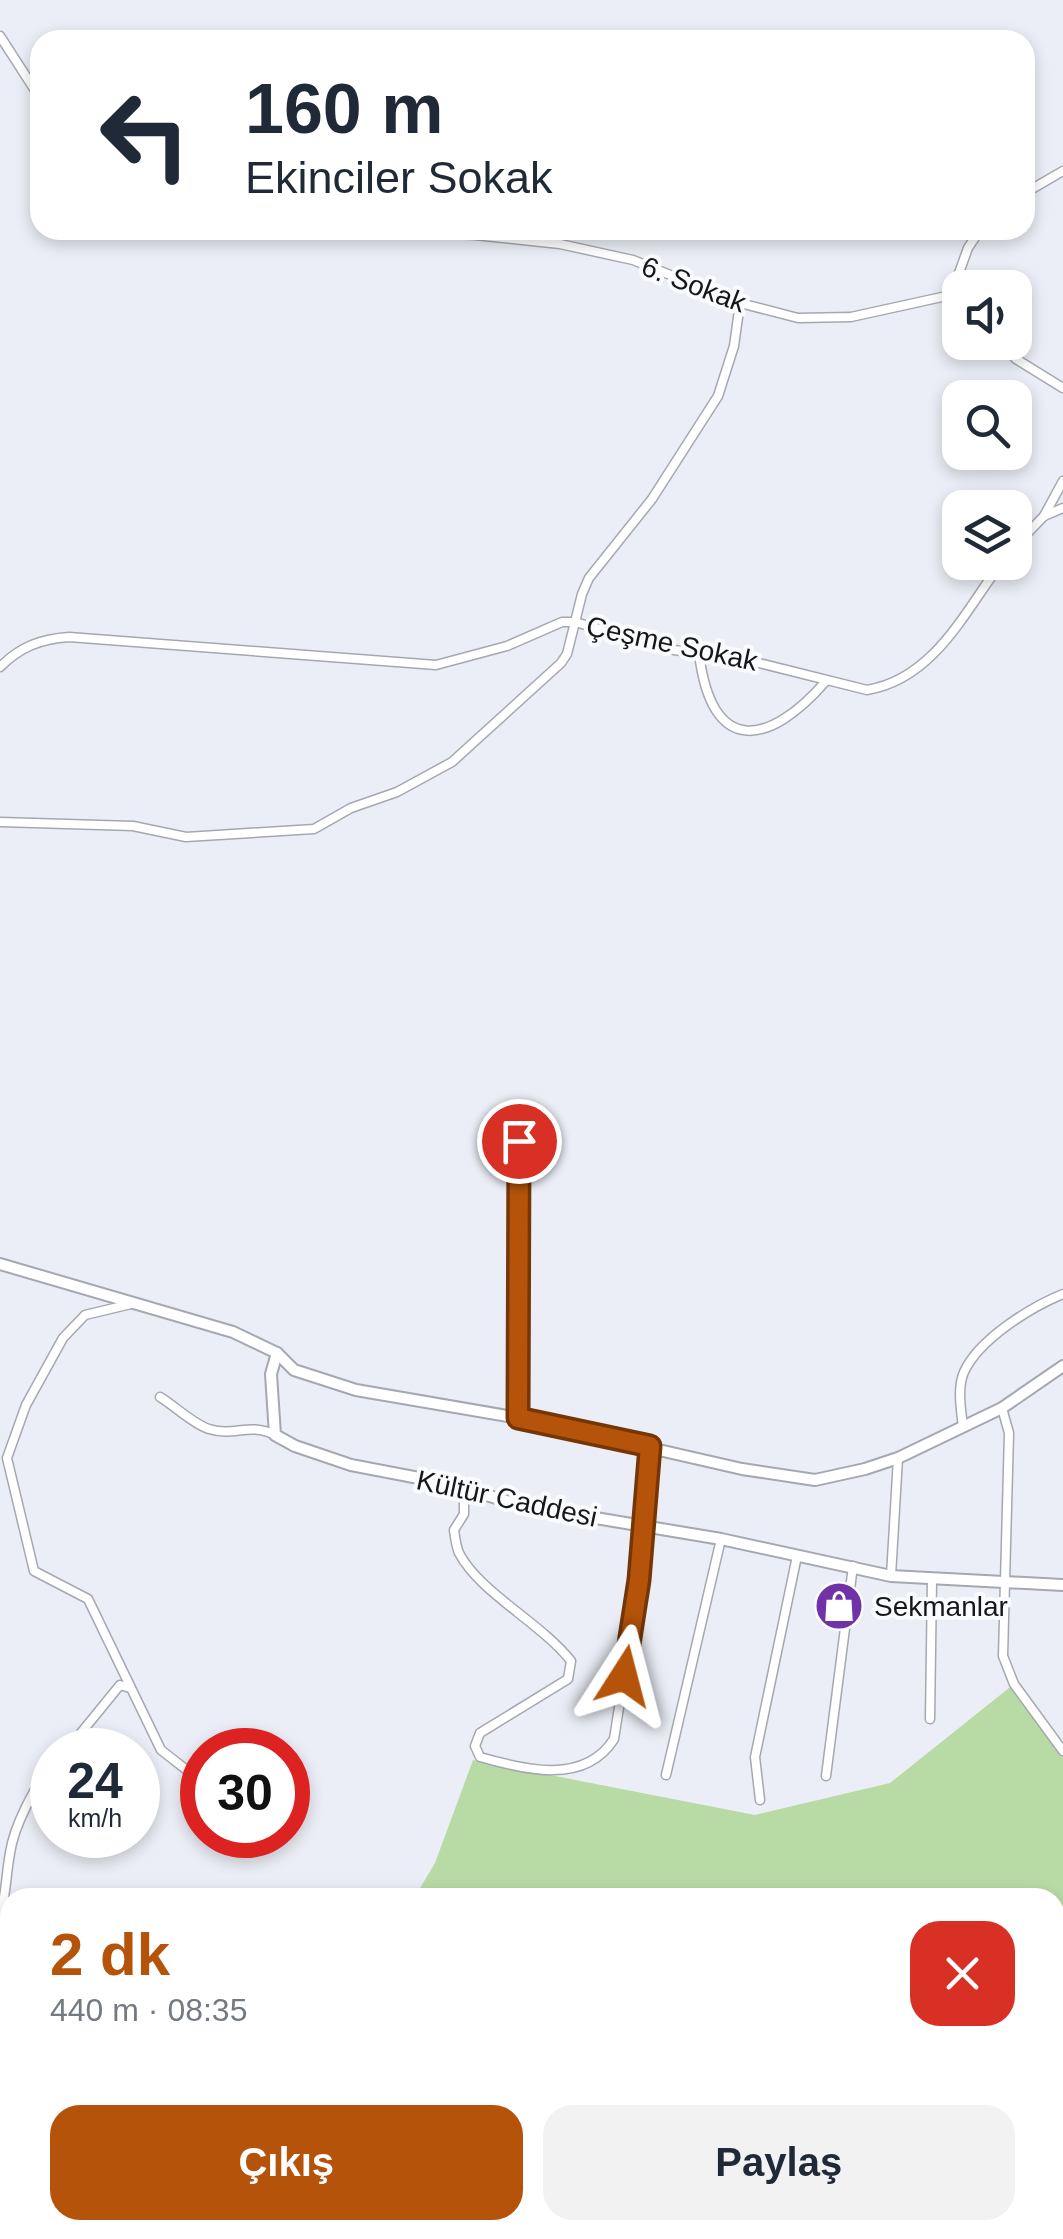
<!DOCTYPE html>
<html lang="tr">
<head>
<meta charset="utf-8">
<style>
  body { margin:0; font-family:Helvetica,sans-serif; background:#f2f2f3; color:#1f2937; height:100vh; display:flex; flex-direction:column; font-size:38px; white-space:nowrap }
  * { box-sizing:border-box; margin:0 }
  p { font-size:32px; color:#747a83 }
  .icon { flex:none; width:55px; height:55px; fill:none; stroke:currentColor; stroke-width:2; stroke-linecap:round; stroke-linejoin:round }
  .map { position:relative; flex:1; overflow:hidden }
  .details { position:absolute; left:0px; top:1888px; width:1065px; height:352px; display:flex; flex-direction:column; background:#fff; border-radius:30px 30px 0 0; box-shadow:0 5px 15px #0003 }
  .details>* { flex:none }
  .hud { position:absolute; left:30px; top:30px; width:1005px; height:210px; border-radius:30px; box-shadow:0 5px 15px #0003; background:#fff; color:#1f2937; overflow:hidden }
  .controls { position:absolute; left:942px; top:270px; display:grid; gap:20px }
  .controls a { display:grid; place-items:center; width:90px; height:90px; border-radius:20px; background:#fff; box-shadow:0 5px 15px #0003; font-size:50px }
  .speed { position:absolute; left:30px; top:1728px; display:flex; gap:20px; font-size:50px; font-weight:700; text-align:center }
  .speed>* { display:grid; place-content:center; width:130px; height:130px; border-radius:50%; background:#fff; box-shadow:0 5px 15px #0003; line-height:1 }
  .speed small { font-size:25px; font-weight:400 }
  .speed .limit { border:15px solid #d22; background:#fff; color:#111 }
  .pin { position:absolute; display:grid; place-items:center; width:85px; height:85px; color:#fff; margin:-42px; border:5px solid #fff; border-radius:50%; box-shadow:0 2px 10px #0007 }
  .me { position:absolute; width:110px; margin:-55px; rotate:9deg; stroke-linejoin:round; filter:drop-shadow(0 0 8px #0008) }
  .turn { display:flex; align-items:center; gap:35px; height:210px; padding:0 50px; font-size:45px }
  .turn .icon { width:130px; height:130px; stroke-width:2.5 }
  .turn b { display:block; font-size:70px; line-height:85px }
  .round { display:grid; place-items:center; flex:none; width:105px; height:105px; border-radius:30px; background:#f2f2f3 }
  .summary { display:flex; align-items:center; justify-content:space-between; height:170px; padding:0 50px }
  h1 { font-size:60px; font-weight:700; line-height:75px; color:#b45309 }
  .cta { display:flex; gap:20px; margin-top:auto; padding:20px 50px }
  .cta a { flex:1; height:115px; border-radius:30px; background:#b45309; color:#fff; font-size:40px; font-weight:700; line-height:115px; text-align:center }
  .cta a+a { background:#f2f2f3; color:#1f2937 }
  .map>svg:first-child { display:block }
</style>
</head>
<body>
<div class="map">
<svg width="1063" height="2239" viewBox="0 0 1063 2239">
  <rect width="100%" height="100%" fill="#ebeef6"/>
  <g fill="#b8dba6">
    <path d="M1014,1684L1063,1751V1935L1055,1948V1898H414L435,1863L473,1760L755,1815L890,1783Z"/>
    <path d="M563,2230H848L842,2239H580Z"/>
  </g>
  <g fill="#99cd7d">
    <path d="M1063,1955V2103L1055,2096V1967Z"/>
    <path d="M1063,2104V2239H1037L1024,2230H1055V2119Z"/>
    <path d="M191,2230H385L404,2239H189Z"/>
  </g>
  <g fill="none" stroke-linecap="round" stroke-linejoin="round">
    <g stroke="#a5a8b0" stroke-width="11">
      <g id="minor">
        <path d="M0,36L40,98"/>
        <path d="M1025,193L1063,171"/>
        <path d="M365,230L475,235L560,244L633,260L740,303L798,318L851,317L951,295L968,248L980,230"/>
        <path d="M1000,342L1016,359L1063,388"/>
        <path d="M1044,516L1063,481"/>
        <path d="M1015,546L1044,516L1063,508"/>
        <path d="M699,653C711,755 768,748 826,681"/>
        <path d="M0,667C20,647 40,639 69,637L436,665L507,646L562,622H575L674,650L747,660L867,690C934,679 965,611 1002,562"/>
        <path d="M0,822L133,826L186,837L314,829L351,808L397,792L452,762L561,663L567,654L582,594L589,578L652,499L718,396L734,346L740,303"/>
        <path d="M131,1304L85,1315L63,1338L26,1405L7,1458L34,1571L88,1599L161,1750L202,1782"/>
        <path d="M160,1397C175,1406 193,1424 209,1429C235,1437 248,1422 275,1435"/>
        <path d="M1002,1408L1009,1433L1003,1656L1014,1684L1063,1751"/>
        <path d="M519,1418V1141"/>
        <path d="M963,1427C961,1409 957,1388 964,1372C979,1339 1031,1307 1063,1294"/>
        <path d="M464,1488V1514L454,1530C455,1537 456,1546 459,1553C480,1593 540,1622 571,1661L568,1679L480,1733L475,1746L480,1757C525,1770 585,1785 614,1739L639,1581L650,1446"/>
        <path d="M891,1576L898,1458"/>
        <path d="M930,1719L932,1580"/>
        <path d="M67,1750L120,1685L130,1688"/>
        <path d="M666,1775L721,1539"/>
        <path d="M826,1776L853,1566"/>
        <path d="M760,1800L755,1757L797,1556"/>
        <path d="M0,1917C6,1895 6,1875 10,1853C14,1826 35,1785 52,1766"/>
        <path d="M0,1953L10,1952"/>
        <path d="M1055,1960L1063,1947"/>
        <path d="M0,2214L10,2213"/>
        <path d="M116,2230L133,2239"/>
        <path d="M991,2239L995,2230"/>
      </g>
    </g>
    <g stroke="#a5a8b0" stroke-width="14">
      <g id="tertiary">
        <path d="M0,1264L233,1332L277,1353L294,1370L356,1390L519,1418L742,1469L815,1480L865,1469L898,1458L1002,1408L1063,1366"/>
        <path d="M277,1353L271,1374L275,1435L295,1446L351,1465L445,1483L524,1506L721,1539L891,1576L1063,1585"/>
      </g>
    </g>
    <g stroke="#a5a8b0" stroke-width="15">
      <g id="secondary">
        <path d="M0,2019L10,2024"/>
        <path d="M0,2046L10,2051"/>
        <path d="M380,2230L398,2239"/>
        <path d="M415,2230L437,2239"/>
      </g>
    </g>
    <use href="#minor" stroke="#fff" stroke-width="8"/>
    <use href="#tertiary" stroke="#fff" stroke-width="10"/>
    <use href="#secondary" stroke="#f4d6f2" stroke-width="11"/>
  </g>
  <g fill="none" stroke-linecap="round" stroke-linejoin="round">
    <g stroke="#753606" stroke-width="25">
      <path id="route" d="M519,1141L518,1418L650,1446L639,1580L624,1676"/>
    </g>
    <use href="#route" stroke="#b45309" stroke-width="18"/>
  </g>
  <defs>
    <g id="shop-disc" transform="scale(2.5)"><circle r="9.5" fill="#7032a7" stroke="#fafbfe"/><path d="M-5-2.5h2.3a2.7 3.5 0 0 1 5.4 0H5L5.5 6h-11ZM-1.5-2.5h3a1.5 2.3 0 0 0-3 0Z" fill="#fff"/></g>
  </defs>
  <g fill-rule="evenodd">
    <use href="#shop-disc" x="839" y="1606"/>
  </g>
  <g text-anchor="middle" stroke-width="8" stroke-linejoin="round" paint-order="stroke">
    <g font-size="28" fill="#16171a" stroke="#fafbfe">
      <text transform="translate(694 284) rotate(21)" y="10">6. Sokak</text>
      <text transform="translate(672 643) rotate(12)" y="10">Çeşme Sokak</text>
      <text transform="translate(507 1498) rotate(12)" y="10">Kültür Caddesi</text>
    </g>
    <g font-size="28" fill="#16171a" stroke="#fafbfe" text-anchor="start">
      <text x="874" y="1616">Sekmanlar</text>
    </g>
  </g>
</svg>
<div class="controls">
<a><svg class="icon" aria-label="sound" viewBox="0 0 24 24"><path d="M4 9h4l5-4v14l-5-4H4zM17 9q2 3 0 6"/></svg></a>
<a><svg class="icon" aria-label="search" viewBox="0 0 24 24"><circle cx="10" cy="10" r="6"/><path d="M15 15l6 6"/></svg></a>
<a><svg class="icon" aria-label="layers" viewBox="0 0 24 24"><path d="M12 4l9 5-9 5-9-5zM3 14l9 5 9-5"/></svg></a>
</div>
<div class="speed"><div>24<small>km/h</small></div><div class="limit">30</div></div>
<div class="pin" style="left:519px;top:1141px;background:#d93025"><svg class="icon" aria-label="arrive" viewBox="0 0 24 24"><path d="M6 21V4h12l-3 4 3 4H6"/></svg></div>
<svg class="me" style="left:624px;top:1676px" viewBox="-20 -20 40 40"><path d="M0-17L14 15 0 8-14 15z" fill="#b45309" stroke="#fff" stroke-width="4"/></svg>
<div class="hud">
<div class="turn"><svg class="icon" aria-label="left" viewBox="0 0 24 24"><path d="M17 20v-9H6M10 6l-5 5 5 5"/></svg><div><b>160 m</b>Ekinciler Sokak</div></div>
</div>
<section class="details">
<div class="summary"><div><h1>2 dk</h1><p>440 m · 08:35</p></div><a class="round" style="background:#d93025;color:#fff"><svg class="icon" aria-label="close" viewBox="0 0 24 24"><path d="M6 6l12 12M18 6L6 18"/></svg></a></div>
<div class="cta"><a>Çıkış</a><a>Paylaş</a></div>
</section>
</div>
</body>
</html>
